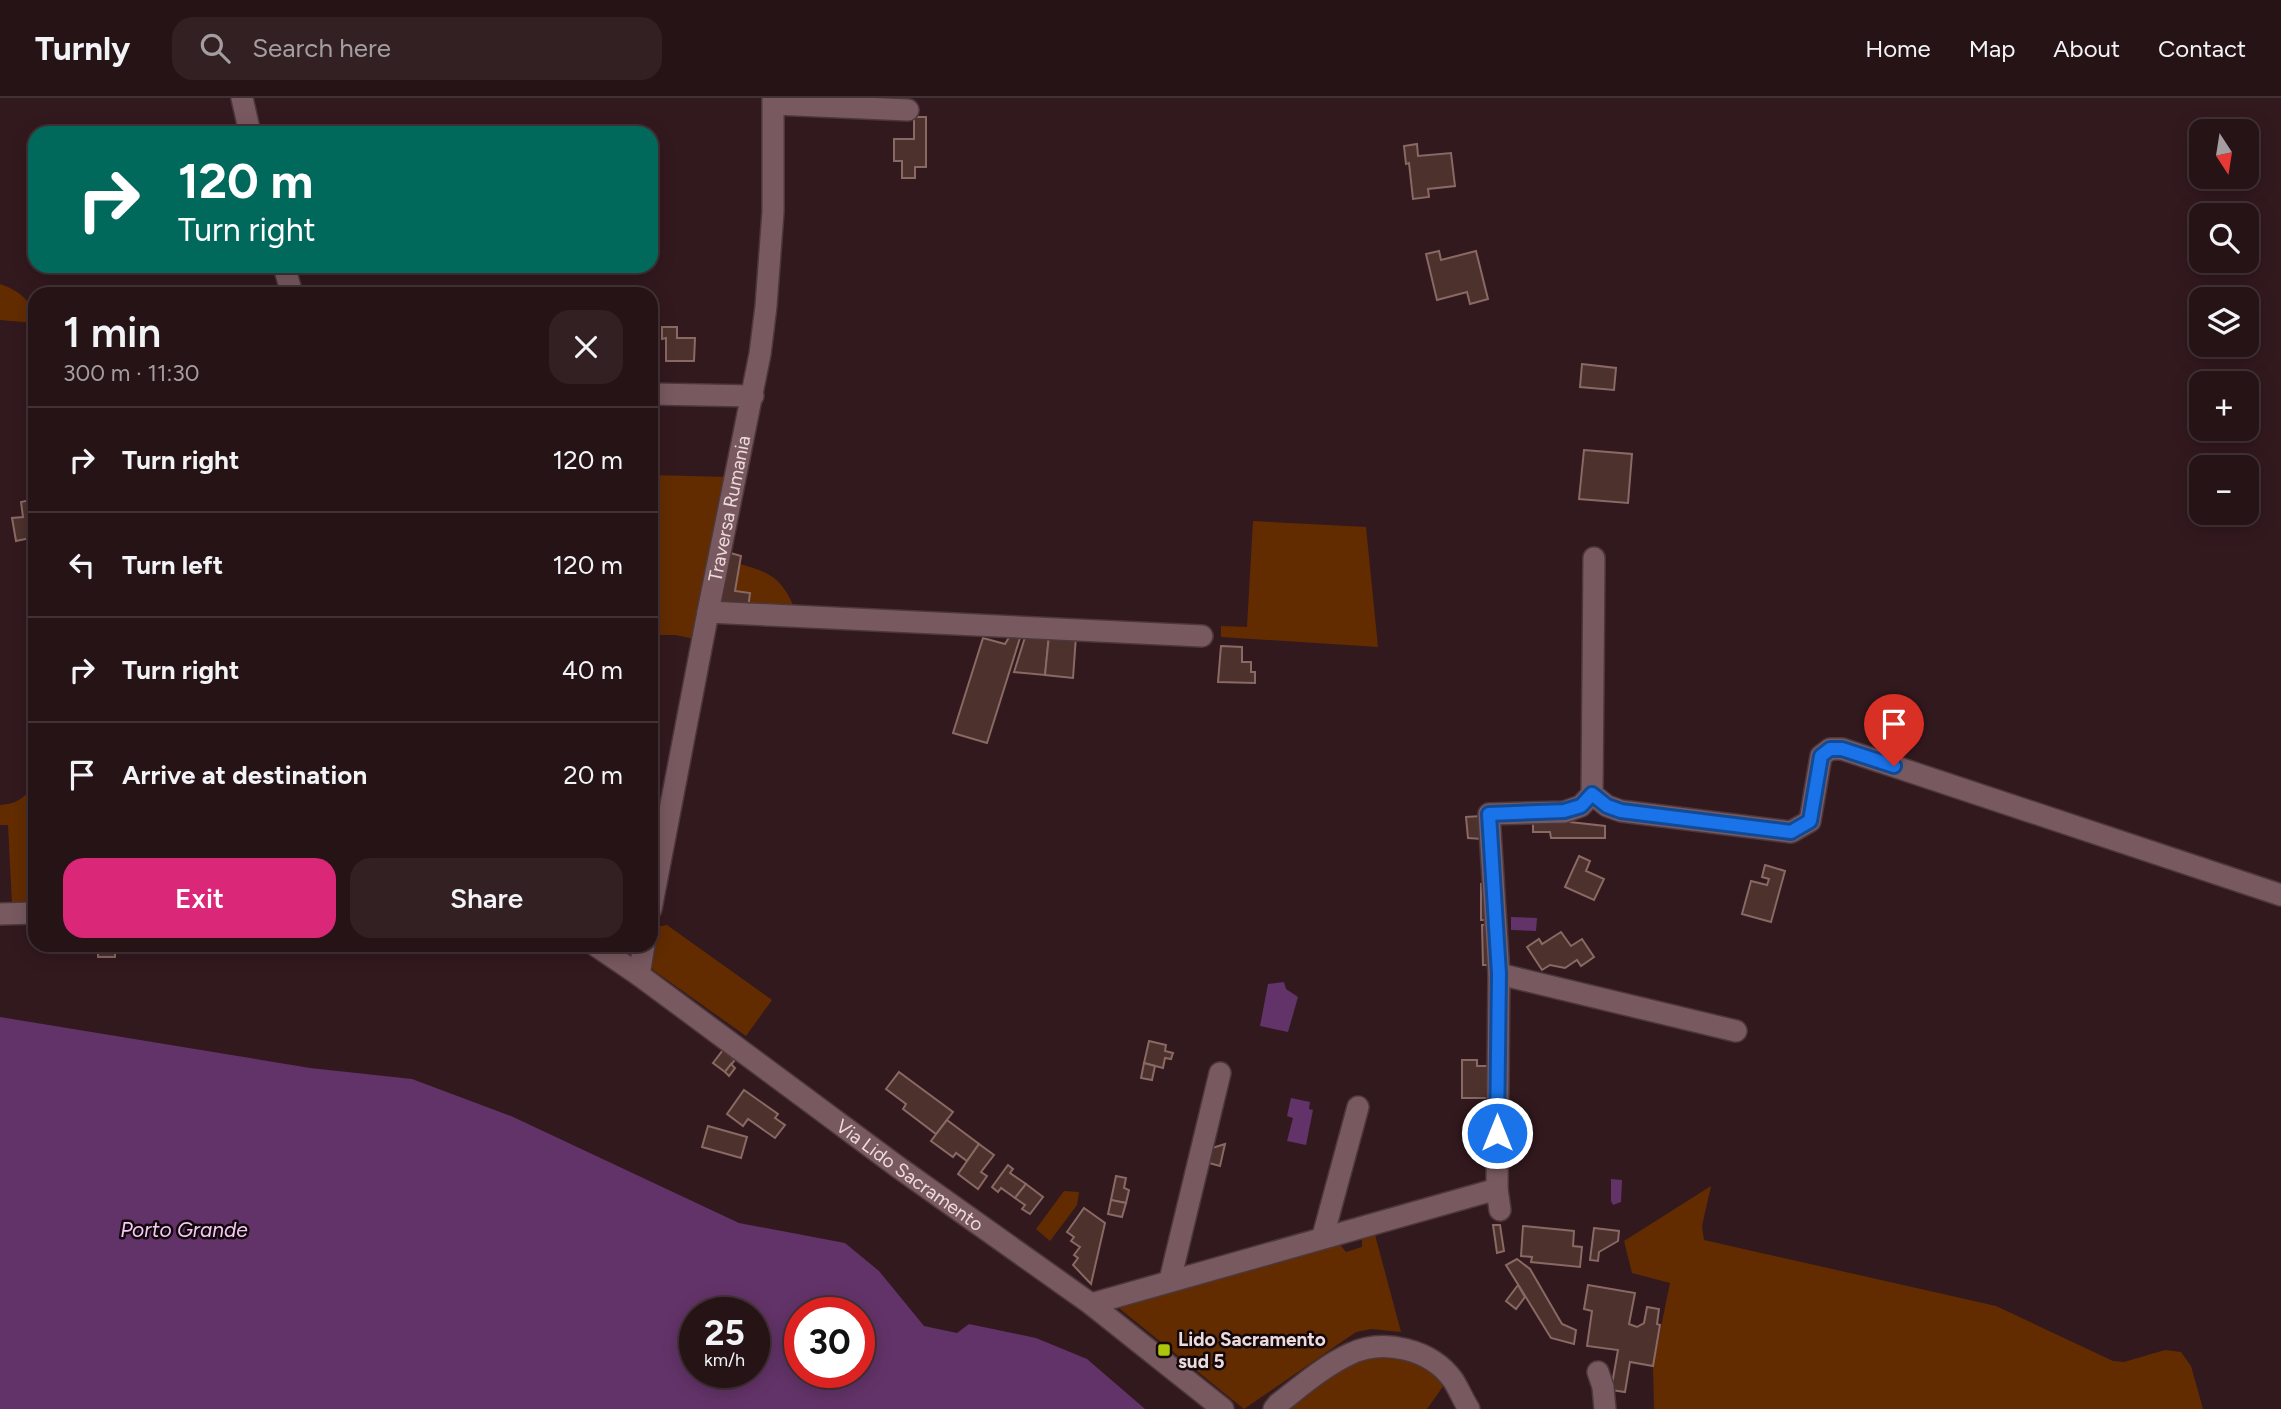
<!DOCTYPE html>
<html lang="en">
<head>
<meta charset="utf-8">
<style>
  body { margin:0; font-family:Figtree,sans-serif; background:#322023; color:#f1f3f6; height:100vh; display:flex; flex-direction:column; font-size:26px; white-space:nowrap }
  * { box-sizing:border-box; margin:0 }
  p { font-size:23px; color:#a49ea1 }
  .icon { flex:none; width:38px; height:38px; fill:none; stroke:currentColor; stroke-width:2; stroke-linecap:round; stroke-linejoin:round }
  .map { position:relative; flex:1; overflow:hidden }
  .panel { position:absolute; left:28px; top:189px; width:630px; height:665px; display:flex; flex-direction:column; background:#261316; border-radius:21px; box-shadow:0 4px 18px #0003,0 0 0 2px #423235 }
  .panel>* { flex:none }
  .hud { position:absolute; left:28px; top:28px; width:630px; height:147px; border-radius:21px; box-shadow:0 4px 18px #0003,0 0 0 2px #423235; background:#00695c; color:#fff; overflow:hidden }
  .needle { width:46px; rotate:168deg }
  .fabs { position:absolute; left:2189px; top:21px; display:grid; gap:14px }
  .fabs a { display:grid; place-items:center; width:70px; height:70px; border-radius:14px; background:#261316; box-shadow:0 4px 18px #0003,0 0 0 2px #423235; font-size:35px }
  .speed { position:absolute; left:679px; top:1199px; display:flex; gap:14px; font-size:35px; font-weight:700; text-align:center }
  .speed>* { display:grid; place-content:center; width:91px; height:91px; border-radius:50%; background:#261316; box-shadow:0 4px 18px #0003,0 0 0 2px #423235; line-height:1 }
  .speed small { font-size:18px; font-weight:400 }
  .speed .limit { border:10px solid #d22; background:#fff; color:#111 }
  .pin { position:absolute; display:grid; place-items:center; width:60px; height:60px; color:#fff; margin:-72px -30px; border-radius:50% 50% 50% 0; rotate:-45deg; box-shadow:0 0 7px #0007 }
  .pin .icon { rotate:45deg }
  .me { position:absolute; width:77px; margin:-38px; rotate:0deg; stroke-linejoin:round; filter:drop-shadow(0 0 5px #0008) }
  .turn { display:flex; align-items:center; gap:24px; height:147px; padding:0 35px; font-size:32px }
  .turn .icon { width:91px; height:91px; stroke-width:2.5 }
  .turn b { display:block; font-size:49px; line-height:60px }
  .round { display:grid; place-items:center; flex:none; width:74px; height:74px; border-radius:21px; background:#322023 }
  .overview { display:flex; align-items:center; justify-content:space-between; height:119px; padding:0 35px }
  h1 { font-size:42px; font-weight:600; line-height:52px }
  .action { display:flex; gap:14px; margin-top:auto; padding:14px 35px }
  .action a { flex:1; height:80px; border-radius:21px; background:#db2777; color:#fff; font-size:28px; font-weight:600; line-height:80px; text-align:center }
  .action a+a { background:#322023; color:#f1f3f6 }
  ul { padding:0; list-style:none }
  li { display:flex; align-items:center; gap:21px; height:105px; padding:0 35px; border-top:2px solid #423235 }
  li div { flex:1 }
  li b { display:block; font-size:26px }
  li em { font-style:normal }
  header { display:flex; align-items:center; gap:42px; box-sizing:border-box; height:98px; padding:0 35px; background:#261316; border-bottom:2px solid #423235 }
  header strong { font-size:33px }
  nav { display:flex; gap:38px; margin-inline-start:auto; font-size:24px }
  .search { width:490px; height:63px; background:#322023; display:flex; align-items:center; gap:18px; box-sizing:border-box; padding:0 24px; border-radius:21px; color:#a49ea1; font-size:26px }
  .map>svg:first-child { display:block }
</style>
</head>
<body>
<header>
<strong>Turnly</strong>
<div class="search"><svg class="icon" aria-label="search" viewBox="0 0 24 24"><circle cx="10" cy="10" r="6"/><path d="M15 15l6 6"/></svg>Search here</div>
<nav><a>Home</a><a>Map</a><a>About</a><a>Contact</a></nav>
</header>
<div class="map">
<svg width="2281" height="1311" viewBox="0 0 2281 1311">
  <rect width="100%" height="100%" fill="#32191e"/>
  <g fill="#632c00">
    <path d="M0,186C18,192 35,204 35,225L0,222Z"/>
    <path d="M651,377L728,379L695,541L675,537H651Z"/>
    <path d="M1253,423L1366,429L1378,549L1221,539V528L1247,529Z"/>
    <path d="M740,466C773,475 783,482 796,514L748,511L750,496L735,493Z"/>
    <path d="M35,684V804L12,806L8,727H0V707C18,706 26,699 35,684Z"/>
    <path d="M667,827L772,902L746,938L653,872C645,858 653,843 657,829Z"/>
    <path d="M1711,1088L1702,1128L1704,1142L1996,1208L2113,1263L2124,1264L2165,1252L2181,1254L2191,1268L2203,1311H1654L1653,1268L1670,1185L1632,1175L1624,1143Z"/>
    <path d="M1064,1093L1079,1094L1077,1107L1050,1143L1036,1131Z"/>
    <path d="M1374,1133L1401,1234L1371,1231L1356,1234L1244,1311L1120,1211L1121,1204L1337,1143L1346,1154L1362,1149V1136Z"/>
    <path d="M1383,1254L1422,1267L1444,1287L1427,1311H1286L1357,1258Z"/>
  </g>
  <g fill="#623368" fill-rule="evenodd">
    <path d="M1511,819L1537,820L1536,833L1511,832Z"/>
    <path d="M1284,884L1286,891L1298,899L1288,934L1260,928L1268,886Z"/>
    <path d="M0,919L310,970L412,981L511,1018L739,1125L845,1145L879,1173L924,1228L957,1235L969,1226L1036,1240L1087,1261L1145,1311H0ZM695,1214H754V1274H695ZM800,1214H859V1274H800Z"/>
    <path d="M1291,1000L1310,1004L1309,1011L1313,1012L1306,1047L1287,1043L1293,1020L1287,1018Z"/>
    <path d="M1611,1081L1622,1082L1621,1104L1613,1107L1611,1103Z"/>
  </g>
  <g fill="#4d312c" stroke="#896964" stroke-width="2">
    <path d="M914,19H926V69H915V80H902V63H894V41H914Z"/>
    <path d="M1417,46L1418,58L1451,55L1455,88L1428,91L1429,99L1413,101L1409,65L1406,66L1404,48Z"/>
    <path d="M1439,153L1441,162L1476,153L1488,201L1470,206L1467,194L1437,202L1426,156Z"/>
    <path d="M662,229H677V240H695L694,263H666V240L662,241Z"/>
    <path d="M1582,266L1616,270L1614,292L1580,289Z"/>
    <path d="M1584,352L1632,356L1628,405L1579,401Z"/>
    <path d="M35,401V439L16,443L12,420L23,419L21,404Z"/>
    <path d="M727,454L741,458L735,493L750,495L748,511L716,507Z"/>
    <path d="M1011,536L1020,540L987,645L953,635L983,540L1005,546Z"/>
    <path d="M1026,536L1049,537L1045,577L1014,574Z"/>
    <path d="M1049,537L1076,538L1073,580L1045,577Z"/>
    <path d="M1221,548L1242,549V564H1251V574H1255V585L1218,584Z"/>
    <path d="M1481,718L1482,741L1468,740L1466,719Z"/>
    <path d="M1533,723H1561L1605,728V740H1551L1550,734H1533Z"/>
    <path d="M1579,758L1590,763L1586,773L1604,781L1594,802L1565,789Z"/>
    <path d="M1765,767L1785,773L1771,824L1742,816L1751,783L1767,787L1769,781L1762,779Z"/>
    <path d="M1481,786H1489L1491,822H1481Z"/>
    <path d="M1482,827H1491L1492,867H1483Z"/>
    <path d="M1561,834L1571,848L1582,841L1594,859L1581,868L1577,862L1565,870L1550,867L1542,872L1527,849L1539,841L1542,846Z"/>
    <rect x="98" y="847" width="17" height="12"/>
    <path d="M1149,943L1166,947L1165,953L1173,955L1171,961L1165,960L1163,970L1144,965Z"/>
    <path d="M723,952L735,962L725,974L713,965Z"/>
    <path d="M1462,962H1477V968H1488L1487,1000H1462Z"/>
    <path d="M1144,965L1155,968L1152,982L1141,980Z"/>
    <path d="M731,966L735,970L729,978L725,974Z"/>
    <path d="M899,974L953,1014L936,1036L903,1011L906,1006L886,991Z"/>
    <path d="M744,992L778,1016L775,1020L785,1027L775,1040L748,1021L743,1028L727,1016Z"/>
    <path d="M947,1022L979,1046L967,1063L956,1055L953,1059L931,1043Z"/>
    <path d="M708,1028L747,1039L741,1060L702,1049Z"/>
    <path d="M979,1046L994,1057L981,1074L987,1078L978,1091L958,1076Z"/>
    <path d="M1225,1046L1220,1068L1209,1065L1212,1050Z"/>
    <path d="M1008,1067L1013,1071L1010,1075L1026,1086L1015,1100L1001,1090L998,1094L992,1089Z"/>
    <path d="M1116,1078L1126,1080L1124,1090L1129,1092L1126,1105L1111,1102Z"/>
    <path d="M1026,1086L1043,1099L1030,1116L1022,1111L1025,1107L1015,1100Z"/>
    <path d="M1111,1102L1126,1105L1122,1119L1108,1116Z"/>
    <path d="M1084,1110L1105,1125L1091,1186L1073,1167L1078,1160L1074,1157L1080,1149L1071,1143L1074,1139L1067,1134Z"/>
    <path d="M1493,1127H1500L1504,1153L1497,1155Z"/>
    <path d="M1523,1128L1574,1133L1573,1148L1582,1149L1580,1169L1531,1164L1532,1159L1521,1158Z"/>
    <path d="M1594,1130L1619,1133L1618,1143L1599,1154L1598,1163L1590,1162Z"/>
    <path d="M1517,1161L1530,1171L1562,1226L1576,1232L1574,1246L1551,1240L1506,1167Z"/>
    <path d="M1518,1187L1525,1199L1516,1211L1506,1203Z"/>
    <path d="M1588,1187L1635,1195L1629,1226L1637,1229L1644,1225L1647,1209L1659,1211L1657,1226L1660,1227L1653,1268L1630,1264L1625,1294L1611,1292L1618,1252L1587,1248L1592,1213L1584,1211Z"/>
  </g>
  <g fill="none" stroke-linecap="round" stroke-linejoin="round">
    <g stroke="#4c373b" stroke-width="24">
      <g id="minor">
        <path d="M242,0L250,35"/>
        <path d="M774,6L908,12"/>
        <path d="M284,168L292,196"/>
        <path d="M651,296L753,298"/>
        <path d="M1594,460L1592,696L1607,708L1621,713L1791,734L1810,723L1821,658L1830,651H1842L2281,797"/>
        <path d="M708,514L1202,538"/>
        <path id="s1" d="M651,811L708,514L760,256L766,208L773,114V0"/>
        <path d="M0,816L35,815"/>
        <path id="s2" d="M595,847L639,877L898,1069L1091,1206L1223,1311"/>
        <path d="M1499,876L1736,933"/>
        <path d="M639,877L644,847"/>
        <path d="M1497,1091L1500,1112"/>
        <path d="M1323,1138L1358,1009"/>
        <path d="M1170,1182L1220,975"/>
        <path d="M1091,1206L1497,1091L1499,876L1489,716L1564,714L1581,708L1592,696"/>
        <path d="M1598,1274L1603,1289L1605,1311"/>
        <path d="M1274,1311L1278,1306C1300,1289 1324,1268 1350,1256C1383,1240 1431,1251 1453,1282C1459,1291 1463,1302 1469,1311"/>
      </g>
    </g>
    <use href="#minor" stroke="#78595f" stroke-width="21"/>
  </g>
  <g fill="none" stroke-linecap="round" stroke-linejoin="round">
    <g stroke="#114b97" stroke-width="18">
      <path id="route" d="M1497,1035L1499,876L1489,716L1564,713L1581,708L1592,696L1607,708L1621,713L1791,734L1810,723L1821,658L1830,651H1842L1894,668"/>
    </g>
    <use href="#route" stroke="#1a73e8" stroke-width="12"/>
  </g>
  <rect fill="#adc60d" stroke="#13080a" stroke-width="2.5" x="1157" y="1245" width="14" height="14" rx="3.5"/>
  <g text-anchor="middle" stroke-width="5" stroke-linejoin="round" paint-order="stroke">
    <g font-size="19" fill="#eddadd" stroke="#13080a">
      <text dy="7" stroke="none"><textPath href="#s1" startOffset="408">Traversa Rumania</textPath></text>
      <text dy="7" stroke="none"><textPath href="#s2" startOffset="390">Via Lido Sacramento</textPath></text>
    </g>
    <g font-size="19" font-weight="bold" fill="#eddadd" stroke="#13080a" text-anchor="start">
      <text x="1178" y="1248">Lido Sacramento<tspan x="1178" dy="22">sud 5</tspan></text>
    </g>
    <g font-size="21" font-style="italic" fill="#f4c9f9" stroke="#13080a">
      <text x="184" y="1139">Porto Grande</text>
    </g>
  </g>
</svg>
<div class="fabs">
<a><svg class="needle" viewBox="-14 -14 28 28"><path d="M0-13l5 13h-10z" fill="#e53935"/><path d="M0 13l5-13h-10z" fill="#a49ea1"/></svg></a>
<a><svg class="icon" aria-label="search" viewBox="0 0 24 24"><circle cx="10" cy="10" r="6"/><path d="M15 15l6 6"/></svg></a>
<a><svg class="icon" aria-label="layers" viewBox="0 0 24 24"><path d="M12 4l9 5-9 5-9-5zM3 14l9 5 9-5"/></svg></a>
<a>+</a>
<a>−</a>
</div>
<div class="speed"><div>25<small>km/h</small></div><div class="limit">30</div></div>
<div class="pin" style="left:1894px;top:668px;background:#d93025"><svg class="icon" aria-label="arrive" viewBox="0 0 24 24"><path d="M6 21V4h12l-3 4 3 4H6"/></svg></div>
<svg class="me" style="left:1497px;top:1035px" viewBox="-20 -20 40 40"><circle r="17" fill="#1a73e8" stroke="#fff" stroke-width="3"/><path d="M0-11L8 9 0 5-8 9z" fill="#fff"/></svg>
<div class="hud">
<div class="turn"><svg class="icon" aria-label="right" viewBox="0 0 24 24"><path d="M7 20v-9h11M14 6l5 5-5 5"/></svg><div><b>120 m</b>Turn right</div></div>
</div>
<section class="panel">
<div class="overview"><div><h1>1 min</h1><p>300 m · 11:30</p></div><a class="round"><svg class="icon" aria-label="close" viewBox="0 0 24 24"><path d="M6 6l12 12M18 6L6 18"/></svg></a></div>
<ul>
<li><svg class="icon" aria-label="right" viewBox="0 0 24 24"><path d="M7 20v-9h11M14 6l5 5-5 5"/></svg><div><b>Turn right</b></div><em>120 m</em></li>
<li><svg class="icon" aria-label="left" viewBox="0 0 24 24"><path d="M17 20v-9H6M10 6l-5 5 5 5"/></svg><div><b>Turn left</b></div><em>120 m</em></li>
<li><svg class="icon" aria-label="right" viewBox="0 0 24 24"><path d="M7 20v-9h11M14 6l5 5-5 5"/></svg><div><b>Turn right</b></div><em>40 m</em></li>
<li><svg class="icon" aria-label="arrive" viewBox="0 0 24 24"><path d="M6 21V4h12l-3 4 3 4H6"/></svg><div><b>Arrive at destination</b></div><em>20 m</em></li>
</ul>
<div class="action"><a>Exit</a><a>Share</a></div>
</section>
</div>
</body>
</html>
